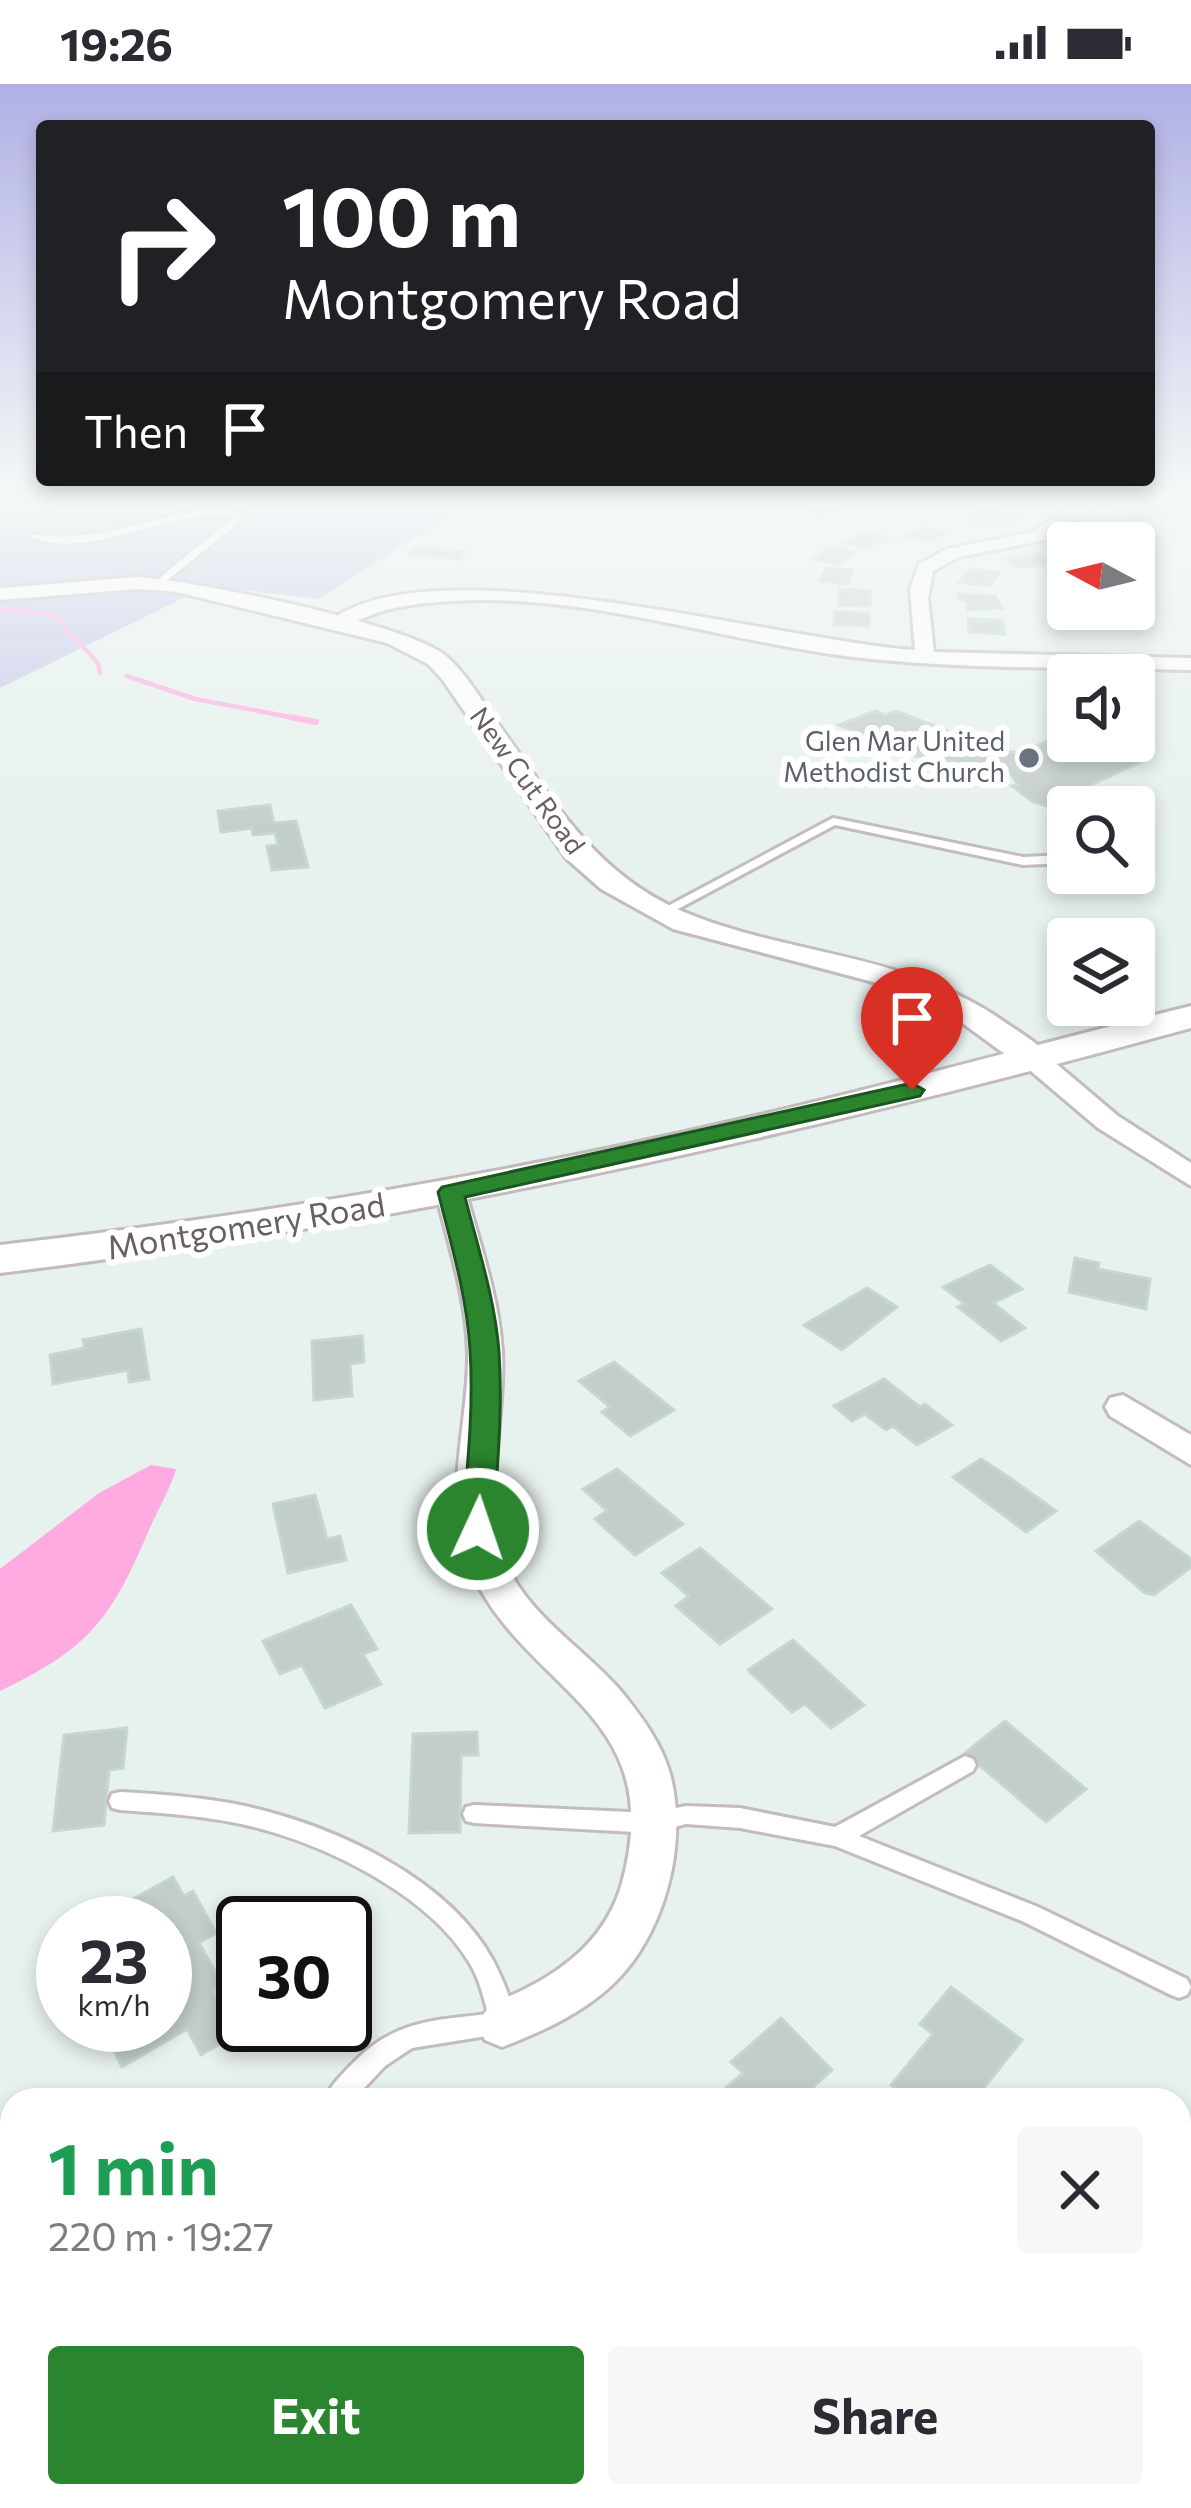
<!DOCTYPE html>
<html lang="en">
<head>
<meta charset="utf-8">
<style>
  body { margin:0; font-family:Commissioner,sans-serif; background:#f7f7f7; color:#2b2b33; height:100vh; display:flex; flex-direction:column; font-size:45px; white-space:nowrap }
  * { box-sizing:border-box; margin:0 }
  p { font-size:39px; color:#7c7c81 }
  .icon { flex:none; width:66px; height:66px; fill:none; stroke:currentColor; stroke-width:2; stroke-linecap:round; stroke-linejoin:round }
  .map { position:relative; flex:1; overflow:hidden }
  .drawer { position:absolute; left:0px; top:2004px; width:1191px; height:420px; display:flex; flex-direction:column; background:#fff; border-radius:36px 36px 0 0; box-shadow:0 6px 18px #0003 }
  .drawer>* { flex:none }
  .hud { position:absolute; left:36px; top:36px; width:1119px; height:366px; border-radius:12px; box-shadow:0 6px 18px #0003; background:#202124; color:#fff; overflow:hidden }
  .needle { width:78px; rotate:277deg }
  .fabs { position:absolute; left:1047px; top:438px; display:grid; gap:24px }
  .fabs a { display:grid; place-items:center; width:108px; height:108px; border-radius:12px; background:#fff; box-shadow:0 6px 18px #0003; font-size:60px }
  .speed { position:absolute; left:36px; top:1812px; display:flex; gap:24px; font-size:60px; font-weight:700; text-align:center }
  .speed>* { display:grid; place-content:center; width:156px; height:156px; border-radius:50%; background:#fff; box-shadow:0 6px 18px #0003; line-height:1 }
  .speed small { font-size:30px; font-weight:400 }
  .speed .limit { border:6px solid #111; border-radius:18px; background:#fff; color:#111 }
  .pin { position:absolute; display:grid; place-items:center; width:102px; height:102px; color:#fff; margin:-123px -51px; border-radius:50% 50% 50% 0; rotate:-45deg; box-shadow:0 0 12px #0007 }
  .pin .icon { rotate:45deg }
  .me { position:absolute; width:132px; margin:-66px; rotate:3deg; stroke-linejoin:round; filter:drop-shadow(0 0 9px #0008) }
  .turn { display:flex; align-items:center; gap:42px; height:252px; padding:0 48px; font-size:54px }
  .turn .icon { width:156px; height:156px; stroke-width:2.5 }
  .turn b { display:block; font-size:84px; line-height:102px }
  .then { display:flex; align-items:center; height:114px; padding:0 48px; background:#0003; gap:24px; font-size:45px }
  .round { display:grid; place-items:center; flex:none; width:126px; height:126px; border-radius:12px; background:#f7f7f7 }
  .headline { display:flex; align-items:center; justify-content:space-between; height:204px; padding:0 48px }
  h1 { font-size:72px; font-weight:700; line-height:90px; color:#1e9e55 }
  .button { display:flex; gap:24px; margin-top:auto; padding:24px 48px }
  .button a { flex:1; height:138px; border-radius:12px; background:#2b852f; color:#fff; font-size:48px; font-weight:700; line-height:138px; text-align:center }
  .button a+a { background:#f7f7f7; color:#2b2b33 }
  .status { display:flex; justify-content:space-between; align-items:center; height:84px; padding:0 60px; background:#fff; direction:ltr }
  .status svg { height:33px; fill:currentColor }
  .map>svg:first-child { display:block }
</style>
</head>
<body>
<div class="status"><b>19:26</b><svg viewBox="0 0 49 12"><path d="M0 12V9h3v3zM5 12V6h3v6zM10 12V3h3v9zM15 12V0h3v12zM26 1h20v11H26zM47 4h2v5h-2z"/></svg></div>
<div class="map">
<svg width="1191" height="2424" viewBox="0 0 1191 2424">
  <rect width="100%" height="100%" fill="#e7f1ee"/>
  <path fill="#c3c6ea" d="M0,412H580L478,413L319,515L208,502L0,604Z"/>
  <path fill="#ffaae0" d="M151,1381L176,1385C170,1406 158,1425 149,1446C111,1535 90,1564 0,1607V1485L99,1409Z"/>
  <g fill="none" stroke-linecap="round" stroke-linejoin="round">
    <g stroke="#ffaae0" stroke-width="4.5">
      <path d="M0,526L53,530L98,579L100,589"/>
      <path d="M127,592L195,615L306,636"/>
    </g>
    <path stroke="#ffaae0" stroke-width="6" d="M290,633L316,638"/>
  </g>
  <g fill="#c3cdc9" stroke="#c5d7d0" stroke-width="3">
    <path d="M1010,412H1017L1036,418L1014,425L991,418Z"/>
    <path d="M809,416L838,425L819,431L790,422Z"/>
    <path d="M1154,422L1169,431L1136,435L1121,426Z"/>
    <path d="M987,425L1021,435L991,442L968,435Z"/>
    <path d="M924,443L947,449L927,458L904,452Z"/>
    <path d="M1099,443L1126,448L1110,458L1083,453Z"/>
    <path d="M867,448L890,454L866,464L843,458Z"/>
    <path d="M829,463L855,468L839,480L813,475Z"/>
    <path d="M414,464L465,468L459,475L409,470Z"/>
    <path d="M1037,469L1055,479L1021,484L1003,475Z"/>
    <path d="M826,484L853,486L848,500L820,497Z"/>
    <path d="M970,485L999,489L989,502L959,498Z"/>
    <path d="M840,505L871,507L870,522L839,521Z"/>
    <path d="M958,510L995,512L1002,524L968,526L967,517L959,516Z"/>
    <path d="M835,528L869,529V542L834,541Z"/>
    <path d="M968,535L1003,536L1005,550L969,548Z"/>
    <path d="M875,627L885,631L896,627L997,666L1020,669L1065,649L1068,657H1086L1140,678L1065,713L1074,719L1056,725L1033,718L1012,702L1018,701L1010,689L993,686L983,690L952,677L916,672L839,641Z"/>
    <path d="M270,721L274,739L296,737L308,783L272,786L267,762L278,761L275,749L253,751L252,744L221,748L218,727Z"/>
    <path d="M1075,1174L1099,1179L1097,1185L1150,1195L1146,1225L1069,1208Z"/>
    <path d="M990,1181L1022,1205L993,1219L1025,1244L1001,1257L958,1223L965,1220L943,1203Z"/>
    <path d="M867,1204L897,1223L842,1266L804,1241Z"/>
    <path d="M141,1245L149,1295L129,1298L128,1286L53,1300L50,1271L85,1264L83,1256Z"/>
    <path d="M362,1252L364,1278L350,1280L352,1312L314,1316L312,1257Z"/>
    <path d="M614,1278L674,1326L630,1352L602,1328L610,1323L579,1297Z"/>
    <path d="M884,1295L920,1323L925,1320L952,1341L917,1361L893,1342L886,1346L865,1330L852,1337L834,1322Z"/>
    <path d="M981,1375L1010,1394L1056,1427L1026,1448L953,1393Z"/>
    <path d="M617,1385L683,1440L635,1471L595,1435L607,1427L583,1405Z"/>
    <path d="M315,1411L327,1455L340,1452L346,1476L288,1489L273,1420Z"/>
    <path d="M1139,1437L1191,1475V1483L1154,1511L1145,1509L1096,1467Z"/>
    <path d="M700,1464L772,1525L720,1560L676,1522L689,1512L662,1489Z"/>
    <path d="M351,1521L377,1565L363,1570L381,1600L325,1624L302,1581L280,1590L263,1557Z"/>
    <path d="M793,1556L864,1621L831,1644L805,1620L792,1628L748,1586Z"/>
    <path d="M1005,1637L1086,1705L1046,1738L965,1669Z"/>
    <path d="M127,1644L123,1684L109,1686L104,1741L53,1747L64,1651Z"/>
    <path d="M477,1648L478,1671H461L460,1748L409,1749L413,1650Z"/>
    <path d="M173,1793L184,1812L193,1807L216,1849L199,1859L223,1901L213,1907L237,1950L201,1971L187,1945L122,1983L107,1953L127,1941H165V1919L170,1916L165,1906V1839H129L120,1822Z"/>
    <path d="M951,1903L1022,1956L974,2016H910L891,2001L933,1950L920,1940Z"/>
    <path d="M781,1934L832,1986L799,2016H712L743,1989L731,1978Z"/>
    <path d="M12,2200V2363L7,2366L0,2346V2205Z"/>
    <path d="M1191,2212V2309L1179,2302V2235L1183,2237Z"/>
    <path d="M163,2412L162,2424H92L93,2414Z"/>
    <path d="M247,2415V2424H174Z"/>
  </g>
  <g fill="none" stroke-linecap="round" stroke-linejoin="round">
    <g stroke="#c3bbbf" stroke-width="6">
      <g id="service">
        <path d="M217,424L245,430L232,444L159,503L155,500L164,490L235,432C167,423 96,478 30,453L34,450C97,461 154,430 217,424Z"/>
        <path d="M833,734L1023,773L1068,771V779L1023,781L835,741L663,833H655L653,830Z"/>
        <path d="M965,1672L973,1675L976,1681L973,1687L859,1752L1038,1823L1187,1895L1191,1903L1187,1911L1179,1914L1171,1911L1022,1837L835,1762L740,1744L686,1740L652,1749L474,1739L466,1737L463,1730L466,1723L474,1721L652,1729L686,1722L740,1724L835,1743Z"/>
        <path d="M120,1708C160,1710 201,1713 240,1721C331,1740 449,1793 494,1878C503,1897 519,1928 511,1948L412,1964L385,1982L353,2016H324C331,2001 343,1989 354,1978C394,1937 434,1936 488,1930C483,1911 479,1894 469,1878C428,1810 325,1760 250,1742C207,1732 164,1729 120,1726L112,1724L109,1717L112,1710Z"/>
      </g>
    </g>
    <g stroke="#c3bbbf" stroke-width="6">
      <g id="minor">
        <path d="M1087,412H1111L1045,456L959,473L933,487L928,515L934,568L1191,574V586C1078,583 965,586 853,573C704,555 551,496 400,523C379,526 359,537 339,543L330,537C432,457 782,558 915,566L910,505L919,480L947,465L1033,448Z"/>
        <path d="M1036,969L1046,971L1118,1032L1191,1079V1102L1098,1044L1026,983L1022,977L1026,971Z"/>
        <path d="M451,1100L466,1109C480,1161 499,1214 502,1268C506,1335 481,1412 505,1476C526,1532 589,1567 625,1612C644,1636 662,1661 670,1690C689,1759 664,1853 612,1901C581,1930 541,1948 502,1963L485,1956L478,1940C487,1918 506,1915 527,1904C572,1881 608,1849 622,1799C670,1624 521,1609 468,1480C442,1416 469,1337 468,1270C467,1216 449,1162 436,1109Z"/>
        <path d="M1123,1311L1191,1351V1381L1110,1332L1105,1323L1110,1314Z"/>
      </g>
    </g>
    <g stroke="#c3bbbf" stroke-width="6">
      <path id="tertiary" d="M138,493C196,497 405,539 446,572C466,589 481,616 496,637C554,717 596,795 694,832C800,873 904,869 1003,937C1020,949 1041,960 1053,977L1036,987L1024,984L954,933L896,904L673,845L601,805L567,775L442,595L428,580L387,559L177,508L138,505L0,516V504Z"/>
    </g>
    <g stroke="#c3babe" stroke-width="6">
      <path id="secondary" d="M1191,922V944C798,1052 404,1140 0,1189V1161C253,1132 503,1091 751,1033C899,999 1044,958 1191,922Z"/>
    </g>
    <use href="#service" fill="#fff" fill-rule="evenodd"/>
    <use href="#minor" fill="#fff" fill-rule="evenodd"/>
    <use href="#tertiary" fill="#fff" fill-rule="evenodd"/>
    <use href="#secondary" fill="#fff" fill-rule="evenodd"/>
  </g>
  <linearGradient id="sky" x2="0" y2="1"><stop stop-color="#b1b0e5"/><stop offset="0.55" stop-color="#f4f9f7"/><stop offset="1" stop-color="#f4f9f7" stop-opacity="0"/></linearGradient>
  <rect width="1191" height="751" fill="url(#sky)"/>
  <path fill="#2b852f" stroke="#1c561f" stroke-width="3" d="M912,999L924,1006L920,1012L465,1113C478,1164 495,1215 499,1268C503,1327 497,1386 493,1445L489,1453H466L462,1445C467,1386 474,1325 470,1266C467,1212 451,1160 438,1108L442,1103Z"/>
  <circle fill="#6b7280" stroke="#fff" stroke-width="4.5" cx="1029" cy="674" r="12"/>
  <g text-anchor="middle" stroke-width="12" stroke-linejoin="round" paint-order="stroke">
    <g font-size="27" fill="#5b616d" stroke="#fff" text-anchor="end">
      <text x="1005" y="667">Glen Mar United<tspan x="1005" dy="31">Methodist Church</tspan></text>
    </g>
    <g font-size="27" fill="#685e63" stroke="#fff">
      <text transform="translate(527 697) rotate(54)" y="9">New Cut Road</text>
    </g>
    <g font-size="33" fill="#685e63" stroke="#fff">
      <text transform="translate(246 1142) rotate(-9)" y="12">Montgomery Road</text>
    </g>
  </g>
</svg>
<div class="fabs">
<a><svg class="needle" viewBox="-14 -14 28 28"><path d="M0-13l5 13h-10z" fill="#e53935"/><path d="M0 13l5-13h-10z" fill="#7c7c81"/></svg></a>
<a><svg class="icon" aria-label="sound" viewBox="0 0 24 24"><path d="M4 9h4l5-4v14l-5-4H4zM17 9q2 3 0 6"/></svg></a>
<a><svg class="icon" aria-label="search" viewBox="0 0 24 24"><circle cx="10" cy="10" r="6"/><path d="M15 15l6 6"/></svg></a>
<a><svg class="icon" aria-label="layers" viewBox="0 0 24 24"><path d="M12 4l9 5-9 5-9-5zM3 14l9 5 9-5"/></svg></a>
</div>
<div class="speed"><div>23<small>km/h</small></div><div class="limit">30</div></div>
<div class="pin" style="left:912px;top:1006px;background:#d93025"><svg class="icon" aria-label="arrive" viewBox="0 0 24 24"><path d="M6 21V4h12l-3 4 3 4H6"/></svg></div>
<svg class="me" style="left:478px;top:1445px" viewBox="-20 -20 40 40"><circle r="17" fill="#2b852f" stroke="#fff" stroke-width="3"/><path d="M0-11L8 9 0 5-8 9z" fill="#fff"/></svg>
<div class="hud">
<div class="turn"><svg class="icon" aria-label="right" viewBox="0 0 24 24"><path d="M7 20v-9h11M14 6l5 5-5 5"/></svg><div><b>100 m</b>Montgomery Road</div></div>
<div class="then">Then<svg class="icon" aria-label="arrive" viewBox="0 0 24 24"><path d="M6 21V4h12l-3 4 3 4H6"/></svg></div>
</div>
<section class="drawer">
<div class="headline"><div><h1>1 min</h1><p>220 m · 19:27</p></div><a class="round"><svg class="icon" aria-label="close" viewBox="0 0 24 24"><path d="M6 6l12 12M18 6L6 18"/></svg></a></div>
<div class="button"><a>Exit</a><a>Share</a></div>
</section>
</div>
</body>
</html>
